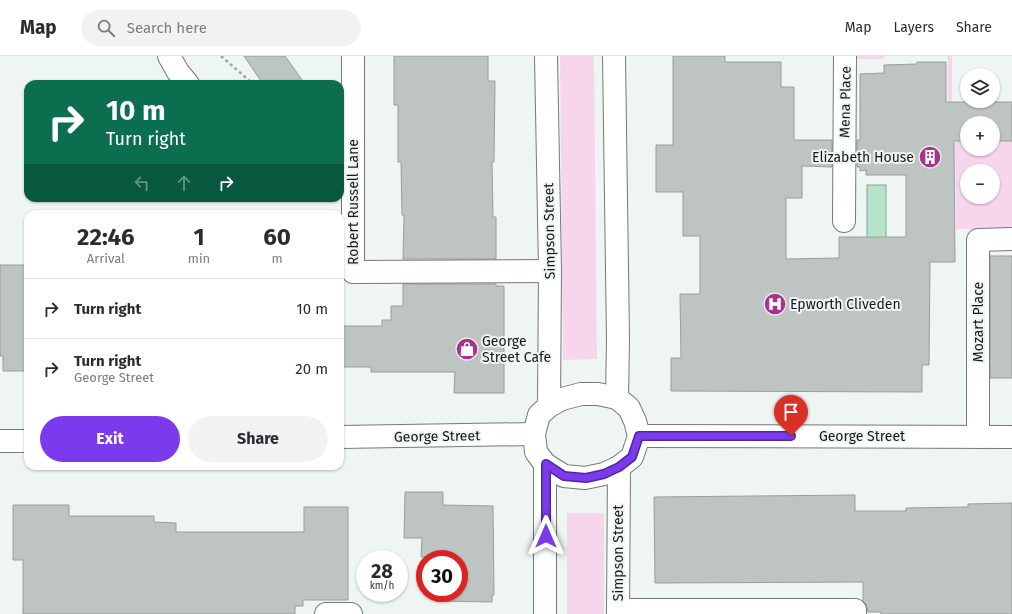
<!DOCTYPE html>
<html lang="en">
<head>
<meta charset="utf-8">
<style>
  body { margin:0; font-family:"Fira Sans",sans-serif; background:#f2f2f3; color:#2b2b33; height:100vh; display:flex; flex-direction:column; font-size:15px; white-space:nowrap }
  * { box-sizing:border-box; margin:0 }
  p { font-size:13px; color:#7c7c81 }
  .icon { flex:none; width:22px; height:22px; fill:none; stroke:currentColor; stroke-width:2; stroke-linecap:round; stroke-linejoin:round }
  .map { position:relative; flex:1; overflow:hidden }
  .sheet { position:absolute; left:24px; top:154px; width:320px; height:260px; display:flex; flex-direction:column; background:#fff; border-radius:12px; box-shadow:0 1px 3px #0004 }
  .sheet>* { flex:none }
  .top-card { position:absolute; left:24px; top:24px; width:320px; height:122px; border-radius:12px; box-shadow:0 1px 3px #0004; background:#0b6e4f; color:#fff; overflow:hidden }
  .buttons { position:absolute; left:960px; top:12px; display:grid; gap:8px }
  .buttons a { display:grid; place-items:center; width:40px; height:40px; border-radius:50%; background:#fff; box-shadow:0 1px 3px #0004; font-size:20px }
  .speed { position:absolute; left:356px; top:494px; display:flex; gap:8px; font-size:20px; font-weight:700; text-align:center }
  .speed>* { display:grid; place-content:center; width:52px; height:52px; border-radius:50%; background:#fff; box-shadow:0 1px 3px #0004; line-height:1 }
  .speed small { font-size:10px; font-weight:400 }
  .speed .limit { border:6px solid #d22; background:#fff; color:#111 }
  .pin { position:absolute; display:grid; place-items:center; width:34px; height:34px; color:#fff; margin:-41px -17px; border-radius:50% 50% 50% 0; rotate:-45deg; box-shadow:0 0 4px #0007 }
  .pin .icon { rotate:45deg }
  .me { position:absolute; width:44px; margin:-22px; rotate:0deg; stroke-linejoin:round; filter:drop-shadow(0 0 3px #0008) }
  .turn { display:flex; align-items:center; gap:14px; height:84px; padding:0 16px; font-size:18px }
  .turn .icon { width:52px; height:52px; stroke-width:2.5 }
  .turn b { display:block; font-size:28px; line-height:34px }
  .lanes { display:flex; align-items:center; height:38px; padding:0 16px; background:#0003; justify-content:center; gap:20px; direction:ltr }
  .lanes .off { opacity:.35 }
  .eta { display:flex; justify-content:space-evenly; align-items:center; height:68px; text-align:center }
  .eta b { font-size:24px; font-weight:700; line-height:28px }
  .button { display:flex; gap:8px; margin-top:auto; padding:8px 16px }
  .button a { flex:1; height:46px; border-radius:24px; background:#7c3aed; color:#fff; font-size:16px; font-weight:700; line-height:46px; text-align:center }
  .button a+a { background:#f2f2f3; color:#2b2b33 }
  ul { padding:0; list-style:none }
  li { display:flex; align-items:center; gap:12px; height:60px; padding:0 16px; border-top:1px solid #e1e1e2 }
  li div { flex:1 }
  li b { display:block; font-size:15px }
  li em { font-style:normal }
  header { display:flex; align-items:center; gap:24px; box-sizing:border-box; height:56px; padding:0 20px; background:#fff; border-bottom:1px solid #e1e1e2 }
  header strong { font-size:19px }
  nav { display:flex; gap:22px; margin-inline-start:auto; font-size:14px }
  .search { width:280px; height:36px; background:#f2f2f3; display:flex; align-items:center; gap:10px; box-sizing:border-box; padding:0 14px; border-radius:22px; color:#7c7c81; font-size:15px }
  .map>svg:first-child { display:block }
</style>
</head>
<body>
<header>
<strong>Map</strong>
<div class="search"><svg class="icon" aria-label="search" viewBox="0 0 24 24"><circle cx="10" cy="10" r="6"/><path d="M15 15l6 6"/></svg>Search here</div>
<nav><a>Map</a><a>Layers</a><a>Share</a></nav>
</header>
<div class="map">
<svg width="1012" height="558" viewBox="0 0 1012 558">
  <rect width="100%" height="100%" fill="#eff5f2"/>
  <g fill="#f7d6eb" fill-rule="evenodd">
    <path d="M560,0H594L597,303L563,304Z"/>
    <path d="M855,0H885L882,3H859L855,2Z"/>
    <path d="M947,0H952V64H948V4Z"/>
    <path d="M993,79H1012V173H956L955,87L961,80H967V93H993ZM967,115H993V141H967Z"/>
    <rect x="567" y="457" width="37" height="101"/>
  </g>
  <rect fill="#b6e3ca" stroke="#86a695" x="867" y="129" width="19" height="58"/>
  <g fill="#bec4c1" stroke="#999e9b">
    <path d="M244,0H285L305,28H263Z"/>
    <path d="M394,0H488V25H495L494,106H492L493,161H496V203H403L404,159H402L401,106H398V49H394Z"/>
    <path d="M673,0H725V6H781V31H794V84H832V111L802,110V142H786V203L839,202V181H906V119H866V114L860,115V111H857V84H860V18L884,17V9L917,8V6H946V46H1012V85H993V67H967V85H954L955,206H930L929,309H922V336L671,335V302H681L680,238H700V180H683V136H656V89H673Z"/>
    <rect x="990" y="200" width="22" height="122"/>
    <path d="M0,209H28V315H3V300H0Z"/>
    <path d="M403,228H496V230H504V337H454L455,316H371V311H340V270H382V264H391V250H403Z"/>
    <path d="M405,436H443V449L493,450L494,539H492V546L435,545V537H459V503H435V501H421L422,482H404Z"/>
    <path d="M855,439V455H906V452L968,451V448L1012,447V558H881V556H868L866,548L863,545V526L655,527L654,441Z"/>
    <path d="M13,449H69V460H154V466L176,467V476H304V451H348V544H303V550H295V558H23V504H13Z"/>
  </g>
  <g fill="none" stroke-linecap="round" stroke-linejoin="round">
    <g stroke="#747976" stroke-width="24">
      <g id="minor">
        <path d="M169,0L178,16L188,28"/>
        <path d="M353,0V216L550,215"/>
        <path d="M546,0L550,215L549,350"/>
        <path d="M614,0L618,284L617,342"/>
        <path d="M844,165L845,0"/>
        <path d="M581,338H598L617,342L629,352L635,365L639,380L632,401L619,411L604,418L585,422L564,420L545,408L536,396L534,378L539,359L549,350L562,343Z"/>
        <path d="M639,380L1012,381"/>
        <path d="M340,381L534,378"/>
        <path d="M978,381V184L1012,183"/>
        <path d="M0,385H28"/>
        <path d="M545,408V558"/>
        <path d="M618,554H855V558"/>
        <path d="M326,558H351"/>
        <path d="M618,558L619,411"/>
      </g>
    </g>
    <path stroke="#9fa4a1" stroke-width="2.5" stroke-dasharray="3 3" stroke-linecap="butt" d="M221,0L253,28"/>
    <use href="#minor" stroke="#fff" stroke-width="22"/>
  </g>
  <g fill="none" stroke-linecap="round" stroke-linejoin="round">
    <g stroke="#51269a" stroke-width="10">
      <path id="route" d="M546,480V408L564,420L586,422L604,418L619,411L632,401L639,380H791"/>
    </g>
    <use href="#route" stroke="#7c3aed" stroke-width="7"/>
  </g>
  <defs>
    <g id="building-disc" transform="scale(1.15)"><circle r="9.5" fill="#a9338b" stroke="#eff5f2"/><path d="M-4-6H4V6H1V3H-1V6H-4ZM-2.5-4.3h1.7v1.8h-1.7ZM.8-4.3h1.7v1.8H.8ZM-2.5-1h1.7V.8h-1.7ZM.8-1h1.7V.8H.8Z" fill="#fff"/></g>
    <g id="hospital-disc" transform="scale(1.15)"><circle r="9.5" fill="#a9338b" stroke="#eff5f2"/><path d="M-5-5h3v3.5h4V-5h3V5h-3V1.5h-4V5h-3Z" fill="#fff"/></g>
    <g id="shop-disc" transform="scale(1.15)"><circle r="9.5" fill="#a9338b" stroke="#eff5f2"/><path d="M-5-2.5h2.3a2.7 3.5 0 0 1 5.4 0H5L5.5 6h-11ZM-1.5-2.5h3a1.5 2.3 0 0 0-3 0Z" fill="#fff"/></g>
  </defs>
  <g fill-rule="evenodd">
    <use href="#building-disc" x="930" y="101"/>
    <use href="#hospital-disc" x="775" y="248"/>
    <use href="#shop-disc" x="467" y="293"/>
  </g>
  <g text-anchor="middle" stroke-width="4" stroke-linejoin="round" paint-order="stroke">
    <g font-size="14" fill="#171918" stroke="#eff5f2">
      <text transform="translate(845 46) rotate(-89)" y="5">Mena Place</text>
      <text transform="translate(353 146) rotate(-90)" y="5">Robert Russell Lane</text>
      <text transform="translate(549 175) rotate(-91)" y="5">Simpson Street</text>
      <text transform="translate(978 266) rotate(-90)" y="5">Mozart Place</text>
      <text transform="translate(437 380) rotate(-1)" y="5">George Street</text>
      <text x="862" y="385">George Street</text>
      <text transform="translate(618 497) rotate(-90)" y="5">Simpson Street</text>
    </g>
    <g font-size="14" fill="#171918" stroke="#eff5f2" text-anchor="start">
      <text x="914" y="106" text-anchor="end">Elizabeth House</text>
      <text x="790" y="253">Epworth Cliveden</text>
      <text x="482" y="290">George<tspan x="482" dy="16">Street Cafe</tspan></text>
    </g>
  </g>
</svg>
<div class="buttons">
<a><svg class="icon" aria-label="layers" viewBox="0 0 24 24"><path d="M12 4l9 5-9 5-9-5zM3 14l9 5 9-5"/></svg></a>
<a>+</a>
<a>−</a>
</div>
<div class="speed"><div>28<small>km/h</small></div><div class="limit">30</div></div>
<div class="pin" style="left:791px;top:380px;background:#d93025"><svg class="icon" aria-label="arrive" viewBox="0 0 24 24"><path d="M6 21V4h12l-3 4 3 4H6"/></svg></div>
<svg class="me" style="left:546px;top:480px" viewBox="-20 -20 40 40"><path d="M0-17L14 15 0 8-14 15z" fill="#7c3aed" stroke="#fff" stroke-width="4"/></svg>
<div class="top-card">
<div class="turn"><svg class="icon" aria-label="right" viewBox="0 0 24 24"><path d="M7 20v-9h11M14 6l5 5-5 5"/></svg><div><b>10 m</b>Turn right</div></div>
<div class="lanes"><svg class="icon off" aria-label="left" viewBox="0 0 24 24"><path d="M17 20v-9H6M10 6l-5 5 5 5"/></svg><svg class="icon off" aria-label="ahead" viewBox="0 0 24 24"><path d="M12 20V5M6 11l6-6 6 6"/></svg><svg class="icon" aria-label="right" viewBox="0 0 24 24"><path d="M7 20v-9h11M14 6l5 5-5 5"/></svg></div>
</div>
<section class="sheet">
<div class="eta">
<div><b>22:46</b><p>Arrival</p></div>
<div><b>1</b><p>min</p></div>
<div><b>60</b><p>m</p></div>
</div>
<ul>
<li><svg class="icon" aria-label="right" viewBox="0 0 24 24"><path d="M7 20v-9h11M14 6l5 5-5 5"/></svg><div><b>Turn right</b></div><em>10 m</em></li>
<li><svg class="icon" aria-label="right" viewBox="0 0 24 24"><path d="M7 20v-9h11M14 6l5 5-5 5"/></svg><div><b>Turn right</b><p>George Street</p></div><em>20 m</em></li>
</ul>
<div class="button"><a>Exit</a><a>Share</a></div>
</section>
</div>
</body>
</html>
